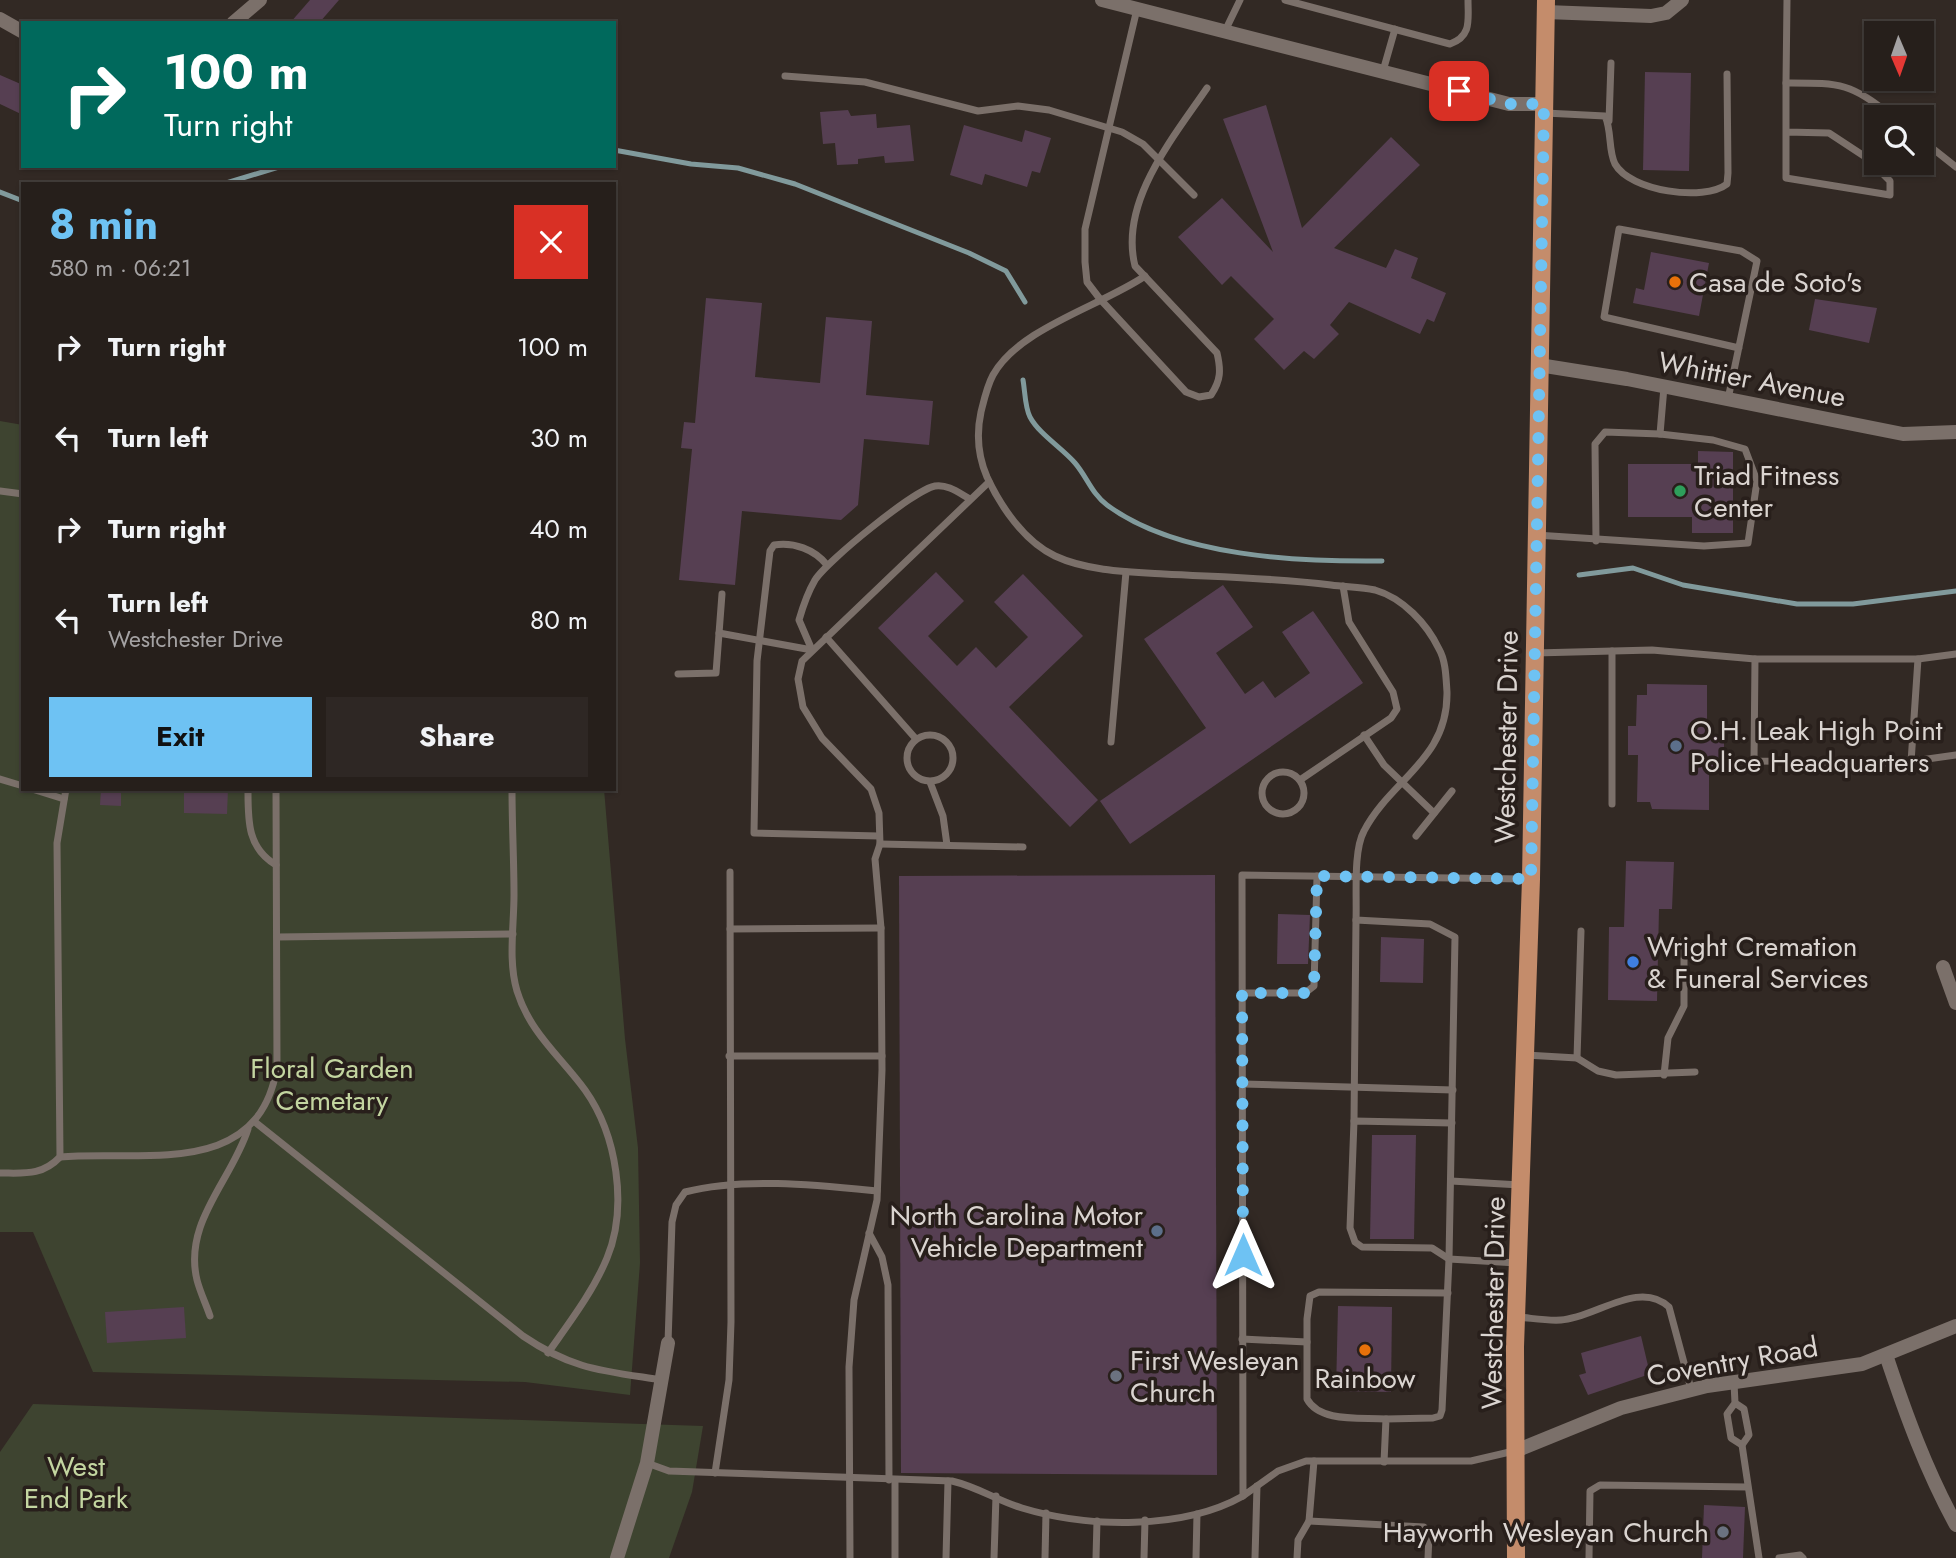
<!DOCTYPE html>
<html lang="en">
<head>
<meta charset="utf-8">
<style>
  body { margin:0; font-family:Jost,sans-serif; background:#2e2724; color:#f1f3f6; height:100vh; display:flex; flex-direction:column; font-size:26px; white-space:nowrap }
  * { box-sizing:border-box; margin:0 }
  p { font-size:23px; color:#a4a2a3 }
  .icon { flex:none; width:38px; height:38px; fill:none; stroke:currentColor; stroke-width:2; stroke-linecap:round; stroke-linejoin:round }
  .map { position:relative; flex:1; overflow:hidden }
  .details { position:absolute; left:21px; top:182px; width:595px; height:609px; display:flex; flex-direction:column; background:#261f1b; border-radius:0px; box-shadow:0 2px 5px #0004,0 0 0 2px #423d3a }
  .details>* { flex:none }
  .top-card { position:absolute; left:21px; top:21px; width:595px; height:147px; border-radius:0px; box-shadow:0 2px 5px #0004,0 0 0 2px #423d3a; background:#00695c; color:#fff; overflow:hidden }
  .needle { width:46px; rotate:178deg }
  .tools { position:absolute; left:1864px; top:21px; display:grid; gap:14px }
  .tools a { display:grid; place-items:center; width:70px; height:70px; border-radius:0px; background:#261f1b; box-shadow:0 2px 5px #0004,0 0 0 2px #423d3a; font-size:35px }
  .pin { position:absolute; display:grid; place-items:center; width:60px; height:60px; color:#fff; margin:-30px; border-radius:14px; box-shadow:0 4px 10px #0006 }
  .me { position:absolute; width:77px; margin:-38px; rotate:0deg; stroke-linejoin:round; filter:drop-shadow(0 0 5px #0008) }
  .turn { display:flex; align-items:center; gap:24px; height:147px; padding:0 28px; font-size:32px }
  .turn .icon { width:91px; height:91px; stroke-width:2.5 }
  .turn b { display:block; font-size:49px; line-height:60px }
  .round { display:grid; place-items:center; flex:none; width:74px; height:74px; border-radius:0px; background:#2e2724 }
  .overview { display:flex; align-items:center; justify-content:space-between; height:119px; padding:0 28px }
  h1 { font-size:42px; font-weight:700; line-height:52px; color:#6ec2f3 }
  .cta { display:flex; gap:14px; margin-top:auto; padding:14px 28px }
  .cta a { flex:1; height:80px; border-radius:0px; background:#6ec2f3; color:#111; font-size:28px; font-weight:700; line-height:80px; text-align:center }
  .cta a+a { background:#2e2724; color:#f1f3f6 }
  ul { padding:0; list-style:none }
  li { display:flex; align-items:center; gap:21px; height:91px; padding:0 28px }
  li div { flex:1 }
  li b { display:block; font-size:26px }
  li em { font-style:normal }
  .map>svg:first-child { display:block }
</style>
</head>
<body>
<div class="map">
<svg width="1956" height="1558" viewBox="0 0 1956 1558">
  <rect width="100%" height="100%" fill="#322924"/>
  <g fill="#3e4430">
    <path d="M0,421L23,425V789H604L625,1039L638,1148L640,1263L630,1395L525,1382L93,1372L33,1232H0Z"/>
    <path d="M33,1404L703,1426L692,1492L669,1558H0V1452Z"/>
  </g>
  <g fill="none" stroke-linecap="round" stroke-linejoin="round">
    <g stroke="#819a9c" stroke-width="5">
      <path d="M614,150L691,164L738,168L795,184L969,253L1006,271L1025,302"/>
      <path d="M405,166H413"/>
      <path d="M223,184L282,166"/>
      <path d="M0,192L23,201"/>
      <path d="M1023,380C1025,391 1025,408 1030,417C1039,434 1062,448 1075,463C1087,477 1092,494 1107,505C1177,557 1299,562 1382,561"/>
      <path d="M1579,575L1633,568L1683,585L1797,604H1853L1956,591"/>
    </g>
  </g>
  <g fill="#563f52">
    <path d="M310,0H339L319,23H290Z"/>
    <path d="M1645,72L1691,73L1689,171L1643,170Z"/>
    <path d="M0,75L23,85V115L0,104Z"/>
    <path d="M1266,105L1302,228L1391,137L1420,165L1334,248L1386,268L1395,249L1418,258L1411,278L1446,293L1434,322L1427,319L1420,334L1349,302L1330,325L1339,334L1314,359L1304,351L1284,370L1254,339L1274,319L1231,276L1222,285L1178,237L1222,198L1273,252L1223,119Z"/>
    <path d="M848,110L851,116L876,114L877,128L910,125L914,161L885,163L884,156L858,159V164L837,165L835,143L823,144L820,112Z"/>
    <path d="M964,125L1022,142L1025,130L1051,138L1040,173L1032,171L1027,187L985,174L982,185L950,175Z"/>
    <path d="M1651,252L1709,263L1699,316L1633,303L1636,288L1644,290Z"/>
    <path d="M706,298L762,303L755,377L820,383L826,317L872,321L866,395L933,401L929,445L864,439L858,505L841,520L742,511L735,585L679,580L692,449L681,448L684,422L695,423Z"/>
    <path d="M1815,299L1877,308L1869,343L1809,330Z"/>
    <path d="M1698,451L1733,452V533H1692V517H1628V464H1698Z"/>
    <path d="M936,572L964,601L928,636L957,666L976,647L996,668L1028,637L994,602L1023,574L1083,636L1009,707L1098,800L1070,827L878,628Z"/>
    <path d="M1223,585L1253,627L1216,653L1245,694L1263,681L1275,698L1310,673L1282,632L1313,611L1363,683L1130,844L1100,801L1206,728L1144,639Z"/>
    <path d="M1647,684L1707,685V736H1724V770H1709V810L1652,809L1650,802H1637L1638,755H1628V726H1636L1637,695H1647Z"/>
    <path d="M101,789H121V806L100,805Z"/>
    <path d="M184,789H228L227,814L184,813Z"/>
    <path d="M1626,861L1674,862L1672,909H1659L1657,1001L1608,1000L1609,927H1624Z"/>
    <path d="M1215,875L1217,1475L901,1473L899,876Z"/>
    <path d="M1278,914L1310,915L1308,964H1277Z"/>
    <path d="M1381,937L1424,939L1423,983L1380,982Z"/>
    <path d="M1372,1135H1416L1414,1239H1370Z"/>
    <path d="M1338,1306L1392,1307L1391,1392L1336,1391Z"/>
    <path d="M184,1307L186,1338L107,1343L105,1312Z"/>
    <path d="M1641,1336L1650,1374L1588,1395L1579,1375L1586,1373L1581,1353Z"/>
    <path d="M1704,1505L1745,1507L1743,1558H1702Z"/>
  </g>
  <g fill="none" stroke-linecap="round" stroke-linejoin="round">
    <g stroke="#7b706a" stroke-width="7">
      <path d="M1285,0L1450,44C1472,36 1468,20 1468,0"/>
      <path d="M1787,0L1786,83C1841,83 1849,82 1893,117"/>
      <path d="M1137,9L1085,229V262L1087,282L1100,299L1186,392L1199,397L1211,395C1221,380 1221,370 1217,353L1135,266C1119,202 1173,138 1207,88"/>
      <path d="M1225,31L1240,0"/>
      <path d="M1383,71L1395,29"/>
      <path d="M785,76L865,82L978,111L1018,106L1049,110L1122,132L1143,144L1194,195"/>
      <path d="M1786,83V178L1890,195V181L1867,158L1829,133L1786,132"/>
      <path d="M1545,113L1605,116C1612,131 1608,150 1615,164C1630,191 1704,202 1727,184L1728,173L1727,74"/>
      <path d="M1609,121L1611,63"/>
      <path d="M1922,140L1956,167"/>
      <path d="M1145,276C1101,306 1019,328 993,375C987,386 984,400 981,412C976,435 978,456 987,477C1001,507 1024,541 1055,556C1087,571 1129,572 1164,574C1220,577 1276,578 1331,585C1345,587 1361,587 1375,590C1403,598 1427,624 1439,649C1446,661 1446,679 1447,692C1448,760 1391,779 1364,831C1353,851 1357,896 1356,920L1430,924L1455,937L1449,1259L1442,1410L1440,1416L1433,1418L1386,1419L1384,1462"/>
      <path d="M1728,399L1757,261L1741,251L1619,229L1604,317L1739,348"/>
      <path d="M0,491L23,494"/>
      <path d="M1536,535L1704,546L1748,543L1757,481L1745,449L1713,440L1660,434L1664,387"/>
      <path d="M1596,541L1595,444L1605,432L1660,434"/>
      <path d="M827,565C814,549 794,542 774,545L770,551L757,661L754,833L879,836"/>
      <path d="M719,633L812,650"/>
      <path d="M826,637L916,739"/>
      <path d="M812,650L799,620C803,606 808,592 815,580C827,561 914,490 935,486C948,484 959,493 970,499"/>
      <path d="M1535,653L1652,650L1755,659H1918L1956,654"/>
      <path d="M1755,659L1754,761L1899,763L1956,755"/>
      <path d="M678,674L716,673L722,594"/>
      <circle cx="930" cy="758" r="23"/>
      <path d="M1364,735L1384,765L1434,813"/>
      <path d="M1111,742L1126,572"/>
      <path d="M1911,762L1918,659"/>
      <circle cx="1283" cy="793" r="21"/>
      <path d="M0,779L23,786"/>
      <path d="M1300,780L1391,718L1397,709L1393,692L1349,622L1343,586"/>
      <path d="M930,782L943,816L947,845"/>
      <path d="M32,789L64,799"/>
      <path d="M248,789C248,820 247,848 276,865"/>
      <path d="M512,789C512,825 514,860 514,895C514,926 508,961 517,991C530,1033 560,1056 585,1090C617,1135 628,1207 607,1258C593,1292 569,1323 548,1353"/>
      <path d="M1612,804V651"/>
      <path d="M1416,836L1452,791"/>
      <path d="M880,844L1023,847"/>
      <path d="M730,929L881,928"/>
      <path d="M277,937L513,934"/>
      <path d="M1242,993H1305L1314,986L1317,876"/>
      <path d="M1526,1055L1577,1058L1598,1071L1616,1075L1695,1072"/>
      <path d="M729,1056H882"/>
      <path d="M1577,1058L1581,931"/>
      <path d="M1664,1075L1668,1038L1684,1006V940"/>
      <path d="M1243,1084L1453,1090"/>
      <path d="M1354,1121L1356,920"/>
      <path d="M255,1122L523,1336C573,1370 604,1371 662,1380"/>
      <path d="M1452,1123L1354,1121L1350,1228L1355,1242L1362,1247L1432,1248L1449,1259L1517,1263"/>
      <path d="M60,1157C143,1150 259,1180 277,1067L276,789"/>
      <path d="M0,1173C24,1173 42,1176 60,1157L57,843L66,789"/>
      <path d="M1451,1181L1520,1185"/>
      <path d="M869,1233L882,1257L888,1285L889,1480"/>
      <path d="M210,1316C206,1304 200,1292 197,1280C183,1222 232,1180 248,1129"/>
      <path d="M1517,1317C1531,1318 1547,1321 1561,1320C1595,1318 1639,1279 1669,1307L1691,1389"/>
      <path d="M1242,1339L1307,1342"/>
      <path d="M668,1343L672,1222L676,1205L685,1192C743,1177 817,1185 877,1191"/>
      <path d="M1734,1383L1735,1403L1727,1414L1731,1438L1742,1445L1749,1435L1744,1409L1735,1403"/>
      <path d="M1386,1419C1361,1417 1320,1423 1307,1399V1319L1310,1296L1319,1292L1448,1293"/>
      <path d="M1742,1445L1759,1558"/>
      <path d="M1514,1451L1471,1461H1306L1278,1471L1243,1496L1242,875L1530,879"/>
      <path d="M1314,1461L1309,1521L1424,1527L1429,1536L1428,1558"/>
      <path d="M647,1463L669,1471L952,1481C978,1487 998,1501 1022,1508C1088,1528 1183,1530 1243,1496"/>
      <path d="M715,1473L729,1380L731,1322L730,872"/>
      <path d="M850,1558L849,1367L854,1300L877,1200L882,1070L881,928L875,859L880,844L879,813L871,789L822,738L803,707L798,679L802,661L989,482"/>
      <path d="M895,1558V1480"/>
      <path d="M946,1558L948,1481"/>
      <path d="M994,1558L996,1496"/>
      <path d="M1045,1558L1046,1513"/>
      <path d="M1096,1558L1097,1521"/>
      <path d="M1144,1558L1145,1520"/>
      <path d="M1196,1558L1197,1514"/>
      <path d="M1255,1558L1257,1486"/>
      <path d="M1297,1558L1298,1540L1309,1521"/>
      <path d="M1589,1558L1590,1491L1600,1485L1747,1487"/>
      <path d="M1779,1558L1800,1555L1803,1558"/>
    </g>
    <g stroke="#7b706a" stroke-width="14">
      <path d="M1102,0L1509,104H1544"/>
      <path d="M1546,12L1651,16L1666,13L1682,0"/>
      <path d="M0,19L23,32"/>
      <path d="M233,23L260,0"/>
      <path d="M1539,365L1627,379L1903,434L1956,432"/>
      <path d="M1943,967L1956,1003"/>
      <path d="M1886,1355C1906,1415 1926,1470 1956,1525"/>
      <path d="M1518,1450L1621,1408L1707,1386L1862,1364L1956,1326"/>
      <path d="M617,1558L647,1463L668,1343"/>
    </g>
    <path stroke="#c48c6b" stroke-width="18" d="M1516,1558L1515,1347L1531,879L1546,0"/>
  </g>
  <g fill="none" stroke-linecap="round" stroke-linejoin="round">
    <path stroke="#6ec2f3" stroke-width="12" stroke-dasharray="0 21.6" d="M1243,1255L1242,993H1305L1314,986L1317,876L1531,879L1544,104H1509L1459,91"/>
  </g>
  <g fill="#e8710a" stroke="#281f1b" stroke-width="2.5">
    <circle cx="1675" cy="282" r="7"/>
    <circle cx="1365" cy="1350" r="7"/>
  </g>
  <circle fill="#2e9e5b" stroke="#281f1b" stroke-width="2.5" cx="1680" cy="491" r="7"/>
  <g fill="#5c6f8a" stroke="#281f1b" stroke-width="2.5">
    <circle cx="1676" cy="746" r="7"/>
    <circle cx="1157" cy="1231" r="7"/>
  </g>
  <circle fill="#3f7fe0" stroke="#281f1b" stroke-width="2.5" cx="1633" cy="962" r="7"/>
  <g fill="#6b7280" stroke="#281f1b" stroke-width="2.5">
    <circle cx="1116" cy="1376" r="7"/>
    <circle cx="1723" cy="1532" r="7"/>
  </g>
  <g text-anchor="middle" stroke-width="7" stroke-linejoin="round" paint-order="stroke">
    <g font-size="28" fill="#dad4d0" stroke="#281f1b" text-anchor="start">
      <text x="1689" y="292">Casa de Soto's</text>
      <text x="1694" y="485">Triad Fitness<tspan x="1694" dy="32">Center</tspan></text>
      <text x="1690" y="740">O.H. Leak High Point<tspan x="1690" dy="32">Police Headquarters</tspan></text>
      <text x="1647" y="956">Wright Cremation<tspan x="1647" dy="32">&amp; Funeral Services</tspan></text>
      <text x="1143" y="1225" text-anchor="end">North Carolina Motor<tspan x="1143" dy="32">Vehicle Department</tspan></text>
      <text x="1130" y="1370">First Wesleyan<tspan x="1130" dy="32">Church</tspan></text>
      <text x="1365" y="1388" text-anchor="middle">Rainbow</text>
      <text x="1709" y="1542" text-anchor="end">Hayworth Wesleyan Church</text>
    </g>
    <g font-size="28" fill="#dad4d0" stroke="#281f1b">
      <text transform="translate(1752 379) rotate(11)" y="10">Whittier Avenue</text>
      <text transform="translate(1506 737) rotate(-89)" y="10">Westchester Drive</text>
      <text transform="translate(1493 1303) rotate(-89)" y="10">Westchester Drive</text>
      <text transform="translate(1732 1361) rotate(-10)" y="10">Coventry Road</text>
    </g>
    <g font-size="28" fill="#c3d5a0" stroke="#281f1b">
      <text x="332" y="1078">Floral Garden<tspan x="332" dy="32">Cemetary</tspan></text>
      <text x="76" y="1476">West<tspan x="76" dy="32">End Park</tspan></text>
    </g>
  </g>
</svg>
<div class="tools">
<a><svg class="needle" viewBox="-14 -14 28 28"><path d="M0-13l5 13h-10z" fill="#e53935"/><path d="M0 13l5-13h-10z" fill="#a4a2a3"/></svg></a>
<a><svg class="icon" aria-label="search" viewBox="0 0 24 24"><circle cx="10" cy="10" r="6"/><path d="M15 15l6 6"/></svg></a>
</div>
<div class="pin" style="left:1459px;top:91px;background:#d93025"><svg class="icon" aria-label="arrive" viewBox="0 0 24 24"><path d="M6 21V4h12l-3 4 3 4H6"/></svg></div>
<svg class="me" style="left:1243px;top:1255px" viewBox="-20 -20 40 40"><path d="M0-17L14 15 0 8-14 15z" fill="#6ec2f3" stroke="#fff" stroke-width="4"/></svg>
<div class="top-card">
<div class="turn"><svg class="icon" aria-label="right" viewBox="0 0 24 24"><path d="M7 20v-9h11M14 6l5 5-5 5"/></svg><div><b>100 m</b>Turn right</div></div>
</div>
<section class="details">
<div class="overview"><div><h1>8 min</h1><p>580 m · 06:21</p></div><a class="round" style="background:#d93025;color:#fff"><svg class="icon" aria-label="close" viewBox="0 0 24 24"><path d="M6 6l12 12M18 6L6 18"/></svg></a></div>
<ul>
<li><svg class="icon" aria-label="right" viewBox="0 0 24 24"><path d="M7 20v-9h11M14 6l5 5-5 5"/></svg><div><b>Turn right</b></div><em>100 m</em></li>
<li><svg class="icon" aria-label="left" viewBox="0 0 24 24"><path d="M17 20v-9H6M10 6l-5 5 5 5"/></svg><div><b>Turn left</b></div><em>30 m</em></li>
<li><svg class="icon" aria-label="right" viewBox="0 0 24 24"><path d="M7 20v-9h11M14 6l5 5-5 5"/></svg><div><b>Turn right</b></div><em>40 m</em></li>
<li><svg class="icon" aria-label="left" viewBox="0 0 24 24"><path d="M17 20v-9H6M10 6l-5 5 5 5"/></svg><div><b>Turn left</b><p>Westchester Drive</p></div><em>80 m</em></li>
</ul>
<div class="cta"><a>Exit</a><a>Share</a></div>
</section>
</div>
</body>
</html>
